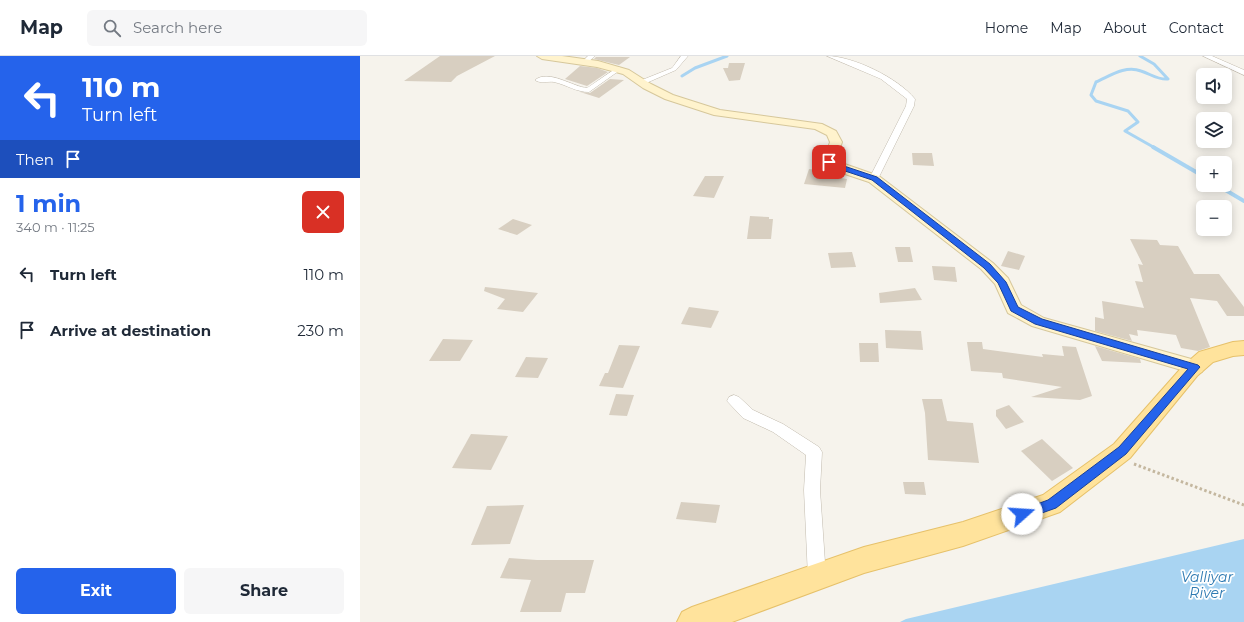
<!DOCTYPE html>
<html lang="en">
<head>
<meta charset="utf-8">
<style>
  body { margin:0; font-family:Montserrat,sans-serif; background:#f6f6f7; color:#1f2937; height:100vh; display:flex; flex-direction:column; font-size:15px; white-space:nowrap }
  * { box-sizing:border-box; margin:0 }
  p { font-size:13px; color:#747a83 }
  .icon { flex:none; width:22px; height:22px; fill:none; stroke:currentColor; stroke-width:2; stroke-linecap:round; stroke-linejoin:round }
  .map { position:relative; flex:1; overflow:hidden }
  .side { display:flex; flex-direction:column; background:#fff; width:360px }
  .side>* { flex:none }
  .banner { background:#2563eb; color:#fff; overflow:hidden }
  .fabs { position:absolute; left:836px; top:12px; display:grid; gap:8px }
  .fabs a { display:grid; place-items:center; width:36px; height:36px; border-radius:6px; background:#fff; box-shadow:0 2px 10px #0003; font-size:20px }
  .pin { position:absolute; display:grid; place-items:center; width:34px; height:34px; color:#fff; margin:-17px; border-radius:8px; box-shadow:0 2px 6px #0006 }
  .me { position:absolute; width:44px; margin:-22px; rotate:71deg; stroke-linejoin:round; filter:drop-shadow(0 0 3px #0008) }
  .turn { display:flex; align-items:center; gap:14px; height:84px; padding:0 16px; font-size:18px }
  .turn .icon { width:52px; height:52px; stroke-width:2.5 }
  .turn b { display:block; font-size:28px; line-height:34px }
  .then { display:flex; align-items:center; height:38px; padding:0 16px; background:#0003; gap:8px; font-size:15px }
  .round { display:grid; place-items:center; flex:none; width:42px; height:42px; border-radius:6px; background:#f6f6f7 }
  .summary { display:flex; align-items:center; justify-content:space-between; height:68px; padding:0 16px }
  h1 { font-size:24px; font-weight:700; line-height:30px; color:#2563eb }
  .cta { display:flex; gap:8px; margin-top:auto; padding:8px 16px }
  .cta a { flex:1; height:46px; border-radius:6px; background:#2563eb; color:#fff; font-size:16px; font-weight:700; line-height:46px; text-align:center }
  .cta a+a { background:#f6f6f7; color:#1f2937 }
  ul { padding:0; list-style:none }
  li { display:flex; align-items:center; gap:12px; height:56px; padding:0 16px }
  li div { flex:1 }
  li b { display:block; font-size:15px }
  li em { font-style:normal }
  header { display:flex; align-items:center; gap:24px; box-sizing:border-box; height:56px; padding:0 20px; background:#fff; border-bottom:1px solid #e0e1e3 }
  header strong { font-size:19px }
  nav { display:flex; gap:22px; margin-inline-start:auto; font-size:14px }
  .search { width:280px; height:36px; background:#f6f6f7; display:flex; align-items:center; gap:10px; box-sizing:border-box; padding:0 14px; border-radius:6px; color:#747a83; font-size:15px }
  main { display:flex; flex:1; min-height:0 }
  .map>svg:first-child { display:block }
</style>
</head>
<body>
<header>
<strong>Map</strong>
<div class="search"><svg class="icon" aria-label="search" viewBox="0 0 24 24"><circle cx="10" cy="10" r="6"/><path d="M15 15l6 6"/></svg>Search here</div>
<nav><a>Home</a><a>Map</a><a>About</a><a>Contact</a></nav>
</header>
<main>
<section class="side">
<div class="banner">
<div class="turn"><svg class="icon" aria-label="left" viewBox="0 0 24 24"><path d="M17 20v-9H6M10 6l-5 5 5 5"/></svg><div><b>110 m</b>Turn left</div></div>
<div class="then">Then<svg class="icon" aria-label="arrive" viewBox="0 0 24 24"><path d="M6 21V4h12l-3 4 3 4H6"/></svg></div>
</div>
<div class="summary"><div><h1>1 min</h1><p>340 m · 11:25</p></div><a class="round" style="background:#d93025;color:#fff"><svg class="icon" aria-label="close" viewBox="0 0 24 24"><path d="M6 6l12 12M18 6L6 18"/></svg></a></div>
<ul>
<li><svg class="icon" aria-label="left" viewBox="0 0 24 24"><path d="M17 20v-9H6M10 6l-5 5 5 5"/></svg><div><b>Turn left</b></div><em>110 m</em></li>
<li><svg class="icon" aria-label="arrive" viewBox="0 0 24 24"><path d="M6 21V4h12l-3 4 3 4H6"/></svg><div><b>Arrive at destination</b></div><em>230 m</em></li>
</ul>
<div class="cta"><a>Exit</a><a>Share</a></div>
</section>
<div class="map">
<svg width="884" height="566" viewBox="0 0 884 566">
  <rect width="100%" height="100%" fill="#f6f3ec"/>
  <path fill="#a9d4f2" d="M884,483V566H540L546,563Z"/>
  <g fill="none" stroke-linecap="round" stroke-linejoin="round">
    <g stroke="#a9d4f2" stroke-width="3">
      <path d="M780,0L794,8L808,23C797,24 791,18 781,15C765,9 750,20 736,26L731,39L736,45L768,55L778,66L765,75L795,92"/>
      <path d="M322,20L335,12L367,0"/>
    </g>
    <g stroke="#a9d4f2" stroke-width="4">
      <path d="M793,91L843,120"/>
      <path d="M857,129L884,145"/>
    </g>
  </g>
  <g fill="#d8cfc1">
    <path d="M80,0H135L97,20L91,26L44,25Z"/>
    <path d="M236,1H270L259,9L234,3Z"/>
    <path d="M369,7H385L380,24L369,25L363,12H368Z"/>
    <path d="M220,10L237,12L248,16L227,30L205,23Z"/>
    <path d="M250,23L264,24L239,42L220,36L230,37Z"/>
    <path d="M552,97H572L574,110L553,109Z"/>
    <path d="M449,113L466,115L464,119L487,123L485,132L444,128Z"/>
    <path d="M345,120H364L354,142L333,140Z"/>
    <path d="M390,160L409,161V163H413L411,183H387Z"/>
    <path d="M153,163L172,169L157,179L138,173Z"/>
    <path d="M770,183L797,184L800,189L818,190L834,218H859L884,251V260H867L857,245L830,242L850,291L838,295L821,292L816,279L777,274L778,280L769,278L772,285L735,275V261L744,263L742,245L784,252L775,225L783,226L778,208L783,209Z"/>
    <path d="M535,191H550L553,206H538Z"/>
    <path d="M648,195L665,200L659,214L641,210Z"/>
    <path d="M492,196L496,211L471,212L468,197Z"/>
    <path d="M572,210L595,211L597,226L574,224Z"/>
    <path d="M125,231L178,237L163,256L137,253L145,243L124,235Z"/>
    <path d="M555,232L562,244L520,247L519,237Z"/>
    <path d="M329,251L359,255L351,272L321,268Z"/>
    <path d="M525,274L561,275L563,294L526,292Z"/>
    <path d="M83,283L113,284L100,305H69Z"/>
    <path d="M607,286H622L623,293L683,301L682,298L704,300L702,290L716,291L732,340L720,344L671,341L702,331L643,322L642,317L611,315Z"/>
    <path d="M499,287H518L519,306H500Z"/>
    <path d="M259,289L280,290L263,332L239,330L245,317H248Z"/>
    <path d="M735,290L780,303L781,307L742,305Z"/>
    <path d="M166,301L188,302L178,322L155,321Z"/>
    <path d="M256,338L274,339L267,360L249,359Z"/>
    <path d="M562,343H582L587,365L613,367L619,407L568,404L565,357Z"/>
    <path d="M649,349L664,366L646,373L636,360V354Z"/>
    <path d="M111,378L148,380L131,414L92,412Z"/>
    <path d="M682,383L713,412L692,425L661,395Z"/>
    <path d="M543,426H564L566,439L545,438Z"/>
    <path d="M321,446L360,449L356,467L316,463Z"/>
    <path d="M164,449L150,488L111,489L127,450Z"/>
    <path d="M149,502L177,504H234L225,537H206L201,556H160L171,524L140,522Z"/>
  </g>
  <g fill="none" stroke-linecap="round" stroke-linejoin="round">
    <g stroke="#c2bbae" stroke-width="1">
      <g id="street">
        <path d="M228,0H235L227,7H223V5Z"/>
        <path d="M321,0H328L316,14L284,28H278L277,26L312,12Z"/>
        <path d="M467,0C493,0 538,22 555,43L554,50L517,125L514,126L509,123L546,50L547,43L521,23Z"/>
        <path d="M843,0H852L884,14V19Z"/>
        <path d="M258,11L262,13L260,14L229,36C216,36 207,29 194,26C188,25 180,28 175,24C189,13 213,31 227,32Z"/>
        <path d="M374,339L379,341L393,354L423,368L459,391L462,396L460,434L466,521L463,527L457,530L451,527L448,521L444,434L446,399L413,376L383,362L367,345L369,341Z"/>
      </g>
    </g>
    <g stroke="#d6c79b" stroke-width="2">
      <path id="secondary" d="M177,0H202L238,5L269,14L291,28L313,39L360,54L462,68L476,75L482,86L476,105L519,120L633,207L648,222L661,249L684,262L842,306L844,311L842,316L835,318L672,270L648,257L635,228L621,213L509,126L473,114L463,106L470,86L467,79L455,73L354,59L305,43L283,32L263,18L237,11L182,3Z"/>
    </g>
    <g stroke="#e6c16a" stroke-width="2">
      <path id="primary" d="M884,285V299L873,300L853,306L837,320L770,402L700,456L603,490L504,517L372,566H317L322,556L332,551L504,491L603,466L683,439L754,388L823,310L839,296L873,286Z"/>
    </g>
    <path stroke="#c4b79f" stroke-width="3" stroke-dasharray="2.5 2.5" stroke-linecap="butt" d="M774,408L884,449"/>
    <use href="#street" fill="#fff" fill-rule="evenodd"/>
    <use href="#secondary" fill="#fff3cd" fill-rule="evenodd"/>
    <use href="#primary" fill="#ffe39c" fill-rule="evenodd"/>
  </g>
  <path fill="#2563eb" stroke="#184099" d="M467,104H472L481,109L517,121L630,208L646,226L658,251L682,263L838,309L840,311L766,398L696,452L662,464L658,462L656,458L658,455L688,444L759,391L828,313L675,268L651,255L638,227L624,212L512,124L476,112L467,107Z"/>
  <g text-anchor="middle" stroke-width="3.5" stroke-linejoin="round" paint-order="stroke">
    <g font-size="14" font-style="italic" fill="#2e7ab2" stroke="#fff">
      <text x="847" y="526">Valliyar<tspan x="847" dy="16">River</tspan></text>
    </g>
  </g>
</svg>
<div class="fabs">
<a><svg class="icon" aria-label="sound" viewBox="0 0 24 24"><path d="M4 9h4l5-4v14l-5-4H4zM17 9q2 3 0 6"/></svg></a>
<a><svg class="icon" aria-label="layers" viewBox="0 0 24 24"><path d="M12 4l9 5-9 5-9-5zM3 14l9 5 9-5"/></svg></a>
<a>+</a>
<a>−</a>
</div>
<div class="pin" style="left:469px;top:106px;background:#d93025"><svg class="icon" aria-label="arrive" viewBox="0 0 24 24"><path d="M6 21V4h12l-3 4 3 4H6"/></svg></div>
<svg class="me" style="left:662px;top:458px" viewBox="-20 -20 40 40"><circle r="19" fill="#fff"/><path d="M0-13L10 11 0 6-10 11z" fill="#2563eb"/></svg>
</div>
</main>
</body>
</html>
